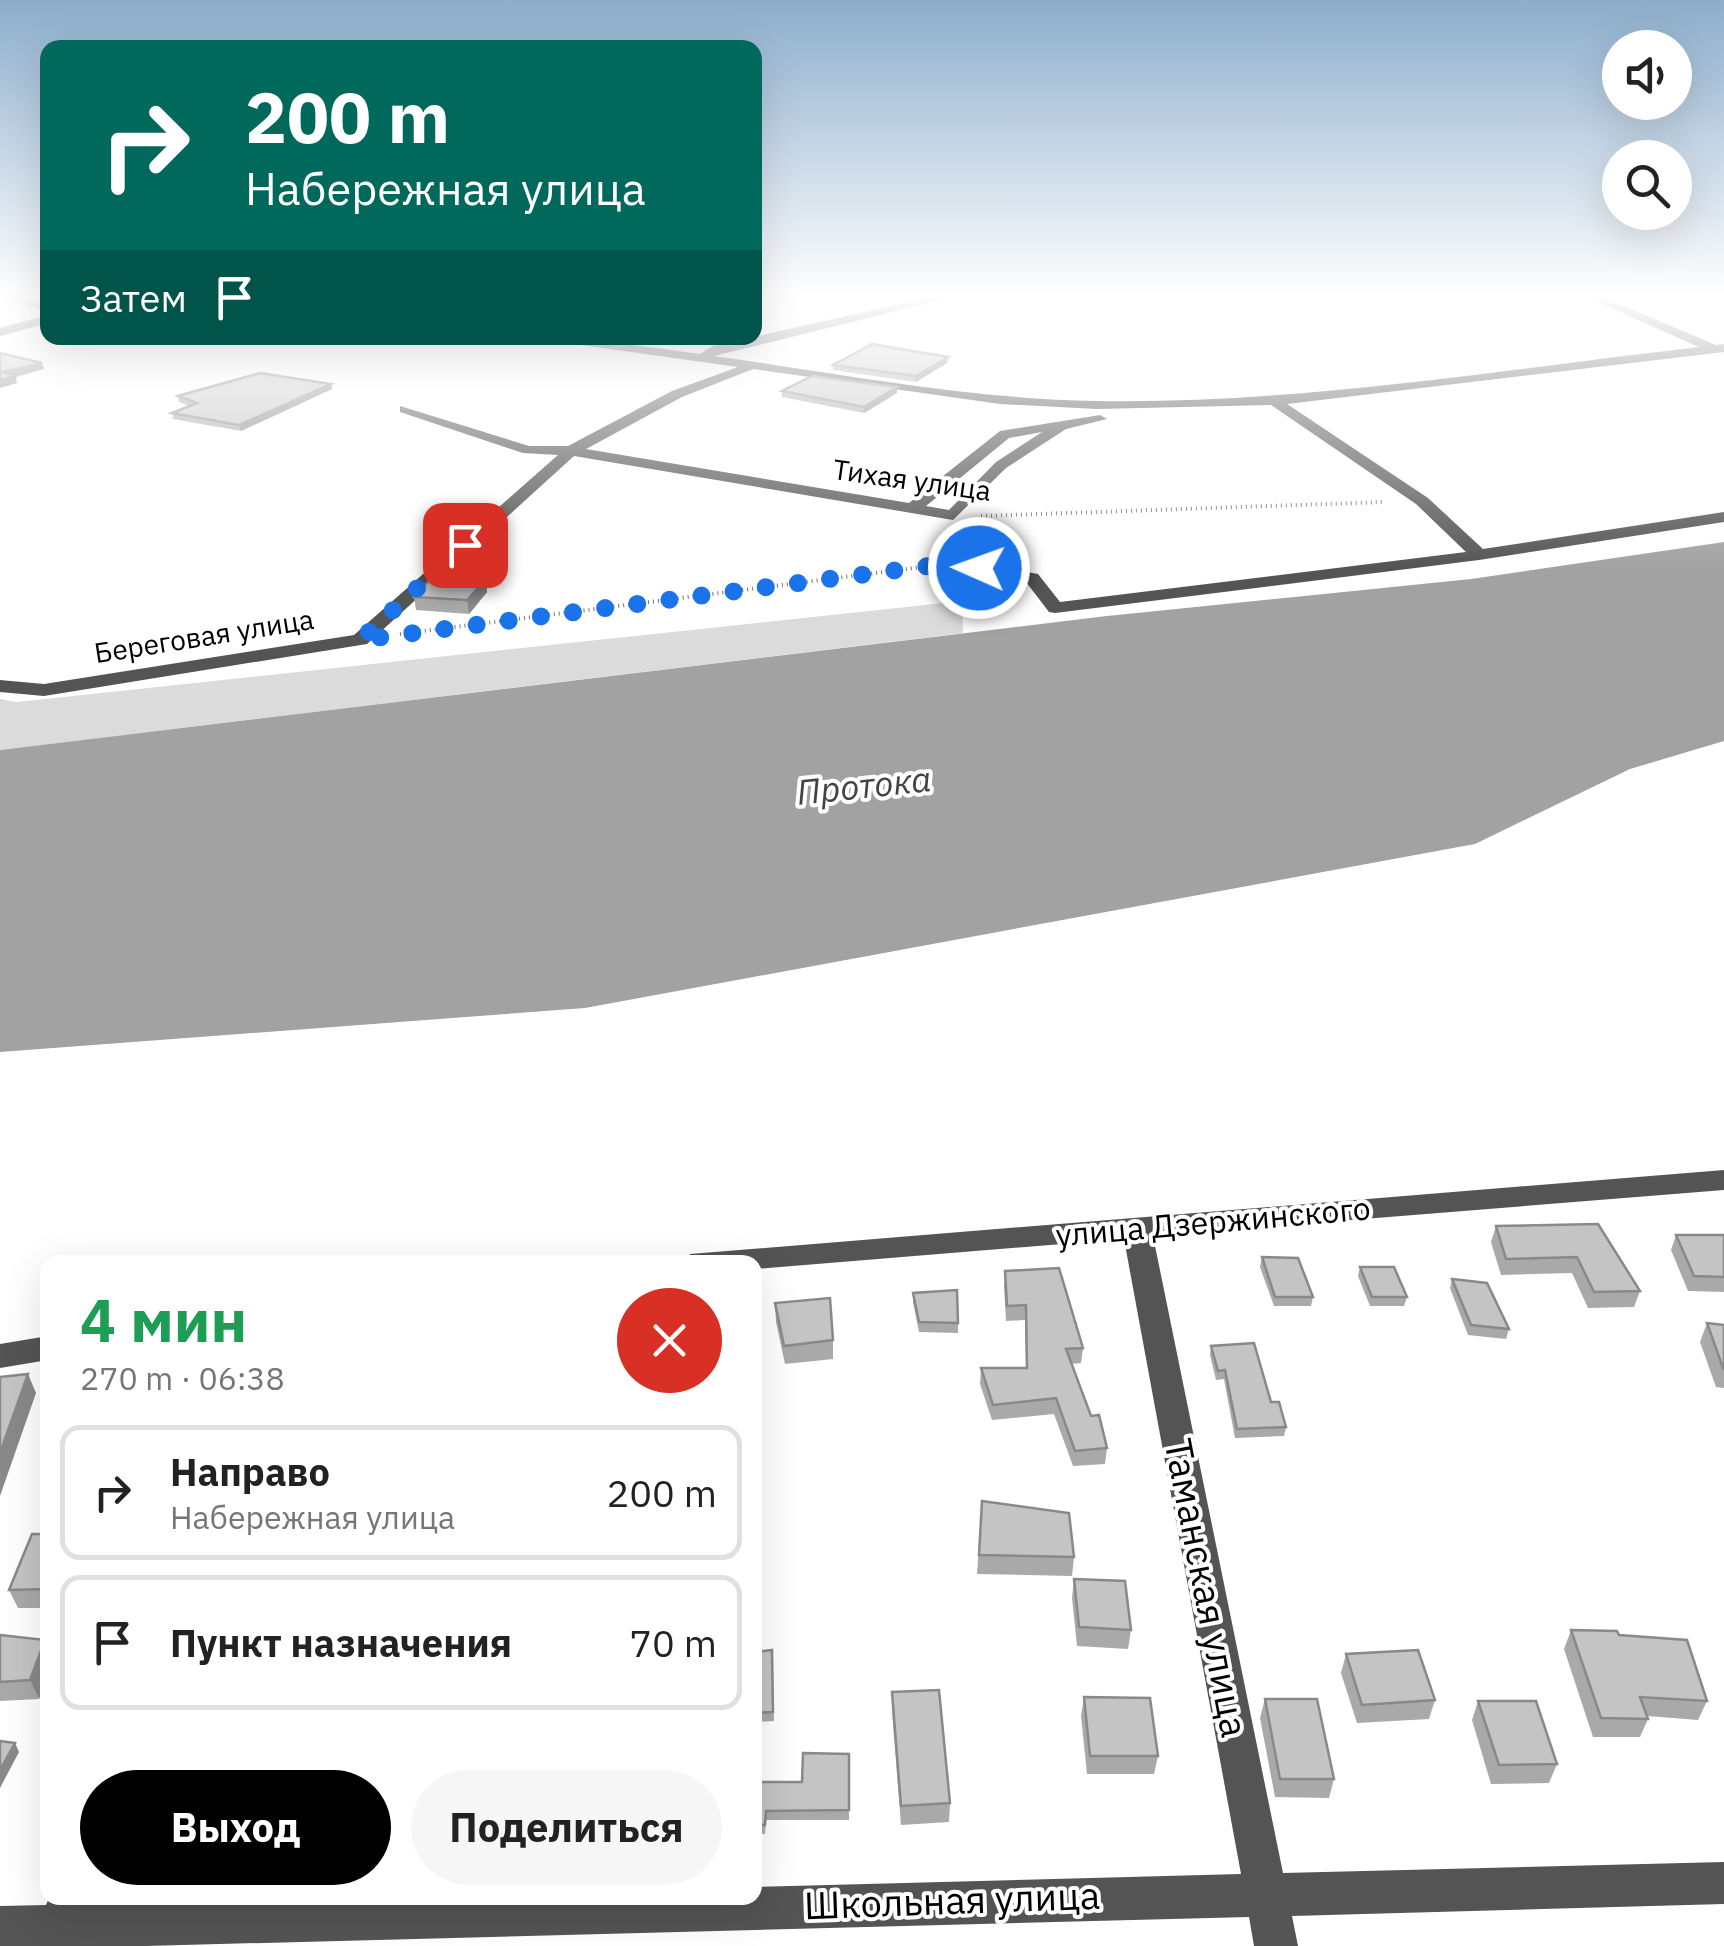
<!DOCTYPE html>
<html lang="ru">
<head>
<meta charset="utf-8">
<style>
  body { margin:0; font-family:"IBM Plex Sans",sans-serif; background:#f6f6f6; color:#222; height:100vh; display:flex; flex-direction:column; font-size:38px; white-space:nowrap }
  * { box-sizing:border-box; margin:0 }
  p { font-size:32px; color:#767676 }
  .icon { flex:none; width:55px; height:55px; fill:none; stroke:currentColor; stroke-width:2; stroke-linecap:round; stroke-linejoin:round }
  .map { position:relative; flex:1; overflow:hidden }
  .drawer { position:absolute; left:40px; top:1255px; width:722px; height:650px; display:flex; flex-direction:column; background:#fff; border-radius:20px; box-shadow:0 10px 40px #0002 }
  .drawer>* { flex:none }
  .top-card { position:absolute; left:40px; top:40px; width:722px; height:305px; border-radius:20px; box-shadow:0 10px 40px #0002; background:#00695c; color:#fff; overflow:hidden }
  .tools { position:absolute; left:1602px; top:30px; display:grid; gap:20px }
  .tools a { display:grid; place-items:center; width:90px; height:90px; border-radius:50%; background:#fff; box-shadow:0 10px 40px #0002; font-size:50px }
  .pin { position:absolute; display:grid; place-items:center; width:85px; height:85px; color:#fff; margin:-42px; border-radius:20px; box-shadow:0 5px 15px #0006 }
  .me { position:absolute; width:110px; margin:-55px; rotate:272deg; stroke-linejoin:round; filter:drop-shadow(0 0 8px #0008) }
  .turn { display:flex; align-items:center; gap:35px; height:210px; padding:0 40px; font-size:45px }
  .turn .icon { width:130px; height:130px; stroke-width:2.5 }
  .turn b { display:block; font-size:70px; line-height:85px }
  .then { display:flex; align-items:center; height:95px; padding:0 40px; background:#0003; gap:20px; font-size:38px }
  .round { display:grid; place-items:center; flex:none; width:105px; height:105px; border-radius:52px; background:#f6f6f6 }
  .headline { display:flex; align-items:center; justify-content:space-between; height:170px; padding:0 40px }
  h1 { font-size:60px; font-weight:700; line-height:75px; color:#1e9e55 }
  .button { display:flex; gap:20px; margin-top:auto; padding:20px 40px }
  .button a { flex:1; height:115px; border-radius:60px; background:#000; color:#fff; font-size:40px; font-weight:700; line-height:115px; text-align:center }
  .button a+a { background:#f6f6f6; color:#222 }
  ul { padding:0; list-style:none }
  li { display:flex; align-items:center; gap:30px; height:135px; margin:0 20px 15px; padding:0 20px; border:5px solid #e0e0e0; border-radius:20px }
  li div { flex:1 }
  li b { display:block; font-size:38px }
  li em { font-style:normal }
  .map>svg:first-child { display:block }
</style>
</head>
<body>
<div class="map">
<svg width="1724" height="1946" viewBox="0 0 1724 1946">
  <rect width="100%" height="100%" fill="#fff"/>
  <path fill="#dbdbdb" d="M962,601L963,633L0,750V699L17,702Z"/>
  <path fill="#a2a2a2" d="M1724,542V741L1630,769L1475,844L585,1008L0,1052V750L1107,616L1471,579Z"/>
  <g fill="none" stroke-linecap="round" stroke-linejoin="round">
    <g stroke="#767676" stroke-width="4" stroke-dasharray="1 4" stroke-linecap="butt">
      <path d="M981,516L1384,502"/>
      <path d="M400,634L930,566"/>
    </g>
    <g fill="#545454" fill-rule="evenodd">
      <path d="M1,296H18L48,305V312Z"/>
      <path d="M936,296H957L714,356C841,374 969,399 1097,401C1298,404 1499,370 1699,347L1584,296H1600L1716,345L1724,344V352L1287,404L1428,498L1483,549L1724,512V522L1479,560L1055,613L1049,612L1026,582L943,563L952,558L1038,574L1060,602L1466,552L1416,504L1271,405L1097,409L1000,404L753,369L682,397L586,449L909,503L1000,431L1100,415L1107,419L1066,429L1006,468L953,520L574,456L367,644L44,696L0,692V680L44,684L354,635L558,455L523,453L400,412V406L529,446H568L672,391L738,367L560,342L554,338H583L700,354L713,346ZM1042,432L996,462L949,510L926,506L1009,438Z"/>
      <path d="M48,315V323L0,336V328Z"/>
      <path d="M1724,1170V1190L1153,1236L1283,1873L1724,1862V1904L1292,1916L1298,1946H1254L1249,1917L145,1946H0V1906L46,1905L49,1898H91L90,1904L336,1898H755V1887L1241,1874L1124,1239L755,1269V1262H686L690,1254Z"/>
      <path d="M48,1336V1360L0,1368V1344Z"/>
    </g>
  </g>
  <g fill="#a9a9a9">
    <path d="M948,357L947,363L916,382L833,370V365Z"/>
    <path d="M331,384L332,389L241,431L173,419L172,413L190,406L179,402L178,396Z"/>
    <path d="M897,387V393L864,413L782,397V391Z"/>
    <path d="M487,592L469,614L416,610L414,597Z"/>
    <path d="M1598,1224L1640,1291L1634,1307L1588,1308L1572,1273L1501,1275L1491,1242L1496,1226Z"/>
    <path d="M1676,1235H1724V1292L1688,1291L1671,1250Z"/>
    <path d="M1262,1257L1313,1297L1311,1306H1274L1260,1267Z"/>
    <path d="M1360,1267L1407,1297L1404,1306H1370L1358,1276Z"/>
    <path d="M1005,1271L1083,1348L1081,1363L1071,1364L1091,1416L1107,1448L1105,1464L1073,1466L1054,1414L992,1420L980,1384L981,1368H1026L1025,1320L1006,1321L1004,1287Z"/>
    <path d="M1452,1279L1509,1329L1506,1339L1468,1335L1450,1288Z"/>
    <path d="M913,1293L958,1323V1333L919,1332L913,1302Z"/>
    <path d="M775,1303L833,1340V1359L785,1364L776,1322Z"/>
    <path d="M1707,1323L1724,1325V1388L1716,1387L1700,1342Z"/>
    <path d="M1211,1346L1271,1402L1286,1427L1284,1436L1235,1438L1224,1379L1216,1380L1210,1355Z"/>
    <path d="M982,1501L1074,1557L1072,1576L977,1574Z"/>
    <path d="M48,1534V1608H18L9,1590Z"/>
    <path d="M1074,1579L1131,1630L1128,1649L1077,1646L1072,1598Z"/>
    <path d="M1571,1630L1619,1635L1707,1701L1698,1720L1647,1716L1648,1719L1640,1737H1593L1564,1649Z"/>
    <path d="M0,1635L48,1647L39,1699L0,1701Z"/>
    <path d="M772,1650L774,1721L755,1722V1652Z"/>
    <path d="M1346,1654L1435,1700L1429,1719L1357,1723L1341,1673Z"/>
    <path d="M892,1692L950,1803L949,1822L901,1825L892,1711Z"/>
    <path d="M1084,1697L1158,1756L1154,1774H1087L1081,1716Z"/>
    <path d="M1265,1699L1334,1779L1329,1798L1275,1797L1260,1718Z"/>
    <path d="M1478,1701L1557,1764L1549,1783L1491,1784L1472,1720Z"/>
    <path d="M849,1754V1820H766L765,1834L755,1833V1782H802Z"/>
  </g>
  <g fill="#898989">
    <path d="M948,357L947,363L916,382V376Z"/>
    <path d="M42,363L44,369L16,377L17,383L0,388V381L3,372Z"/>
    <path d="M331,384L332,389L241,431L239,425Z"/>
    <path d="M897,387V393L864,413V407Z"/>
    <path d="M486,579L487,592L469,614L467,600Z"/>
    <path d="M28,1374L36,1393L0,1496V1453Z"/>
    <path d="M45,1640L48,1647V1676L39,1699L30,1680Z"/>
    <path d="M15,1743L19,1752L0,1788V1770Z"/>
  </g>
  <g fill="#c4c4c4" stroke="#898989" stroke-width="2.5">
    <path d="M872,344L948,357L916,376L833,365Z"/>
    <path d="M0,353L42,363L3,372L15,376L0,380Z"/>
    <path d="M260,373L331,384L239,425L172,413L197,403L178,396Z"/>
    <path d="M812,376L897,387L864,407L782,391Z"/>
    <path d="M434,575L486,579L467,600L414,597Z"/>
    <path d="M1598,1224L1640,1291L1594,1292L1577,1257L1506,1259L1496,1226Z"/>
    <path d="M1676,1235H1724V1277L1694,1276Z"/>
    <path d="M1262,1257L1298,1258L1313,1297H1275Z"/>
    <path d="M1360,1267H1394L1407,1297H1372Z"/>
    <path d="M1059,1268L1083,1348L1066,1349L1091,1416L1099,1415L1107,1448L1075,1451L1056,1398L993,1405L981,1368H1027L1026,1305L1007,1306L1005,1271Z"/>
    <path d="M1452,1279L1487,1283L1509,1329L1471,1325Z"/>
    <path d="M957,1290L958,1323L919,1322L913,1293Z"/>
    <path d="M830,1298L833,1340L784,1346L775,1303Z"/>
    <path d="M1707,1323L1724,1325V1369L1723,1368Z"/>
    <path d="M1254,1343L1271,1402H1279L1286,1427L1237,1429L1225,1370L1218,1371L1211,1346Z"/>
    <path d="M28,1374L0,1453V1377Z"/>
    <path d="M982,1501L1069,1513L1074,1557L979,1555Z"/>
    <path d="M32,1534H48V1589L9,1590Z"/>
    <path d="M1074,1579L1125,1581L1131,1630L1079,1627Z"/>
    <path d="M1571,1630L1617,1631L1619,1635L1687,1640L1707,1701L1640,1697L1648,1719L1601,1718Z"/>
    <path d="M0,1635L45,1640L30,1680L0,1682Z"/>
    <path d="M772,1650L773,1712L755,1713V1652Z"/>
    <path d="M1418,1650L1435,1700L1362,1705L1346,1654Z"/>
    <path d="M939,1690L950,1803L901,1806L892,1692Z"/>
    <path d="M1084,1697L1150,1698L1158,1756H1090Z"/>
    <path d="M1265,1699H1317L1334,1779H1280Z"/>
    <path d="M1478,1701H1536L1557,1764L1499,1765Z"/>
    <path d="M0,1741L15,1743L0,1770Z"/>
    <path d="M803,1753L849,1754V1810L766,1811L765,1825L755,1824V1782H802Z"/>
  </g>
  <linearGradient id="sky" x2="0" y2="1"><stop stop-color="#8cadcc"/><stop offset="0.52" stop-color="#fff"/><stop offset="1" stop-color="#fff" stop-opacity="0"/></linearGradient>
  <rect width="1724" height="568" fill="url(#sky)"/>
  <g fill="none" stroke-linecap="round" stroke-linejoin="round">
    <path stroke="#1a73e8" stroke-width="18" stroke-dasharray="0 32.4" d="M465,545L360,640L952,563L979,568"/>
  </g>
  <g text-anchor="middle" stroke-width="8" stroke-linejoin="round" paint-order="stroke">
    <g font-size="28" fill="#000" stroke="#fff">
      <text transform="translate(912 480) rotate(8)" y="10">Тихая улица</text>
      <text transform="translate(204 636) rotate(-9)" y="10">Береговая улица</text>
    </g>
    <g font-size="32" fill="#000" stroke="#fff">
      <text transform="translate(1213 1222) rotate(-5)" y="11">улица Дзержинского</text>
    </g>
    <g font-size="35" font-style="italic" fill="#434343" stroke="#fff">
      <text transform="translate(864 786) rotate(-6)" y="12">Протока</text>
    </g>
    <g font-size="38" fill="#000" stroke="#fff">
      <text transform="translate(1206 1588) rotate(79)" y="13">Таманская улица</text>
      <text transform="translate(952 1901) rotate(-2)" y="13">Школьная улица</text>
    </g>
  </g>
</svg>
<div class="tools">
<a><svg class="icon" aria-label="sound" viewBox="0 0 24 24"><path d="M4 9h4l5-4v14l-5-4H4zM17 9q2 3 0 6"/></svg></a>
<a><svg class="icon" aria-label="search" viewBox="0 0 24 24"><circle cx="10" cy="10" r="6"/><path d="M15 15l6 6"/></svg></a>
</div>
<div class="pin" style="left:465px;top:545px;background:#d93025"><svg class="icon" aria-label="arrive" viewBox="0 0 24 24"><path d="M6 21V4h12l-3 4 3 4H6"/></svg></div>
<svg class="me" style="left:979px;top:568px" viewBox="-20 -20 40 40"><circle r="17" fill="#1a73e8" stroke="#fff" stroke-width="3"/><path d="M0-11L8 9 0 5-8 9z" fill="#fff"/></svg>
<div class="top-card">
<div class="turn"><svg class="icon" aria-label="right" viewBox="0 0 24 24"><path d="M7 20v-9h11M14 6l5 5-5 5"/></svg><div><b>200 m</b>Набережная улица</div></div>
<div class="then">Затем<svg class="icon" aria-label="arrive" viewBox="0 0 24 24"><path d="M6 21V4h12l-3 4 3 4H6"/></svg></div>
</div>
<section class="drawer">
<div class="headline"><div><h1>4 мин</h1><p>270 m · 06:38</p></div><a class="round" style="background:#d93025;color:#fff"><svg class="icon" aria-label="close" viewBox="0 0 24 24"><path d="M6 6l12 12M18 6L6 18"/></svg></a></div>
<ul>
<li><svg class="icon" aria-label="right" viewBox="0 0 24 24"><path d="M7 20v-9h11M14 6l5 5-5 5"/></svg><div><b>Направо</b><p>Набережная улица</p></div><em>200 m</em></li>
<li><svg class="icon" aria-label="arrive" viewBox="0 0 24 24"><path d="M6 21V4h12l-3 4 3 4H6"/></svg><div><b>Пункт назначения</b></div><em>70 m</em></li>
</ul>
<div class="button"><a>Выход</a><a>Поделиться</a></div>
</section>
</div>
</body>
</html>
